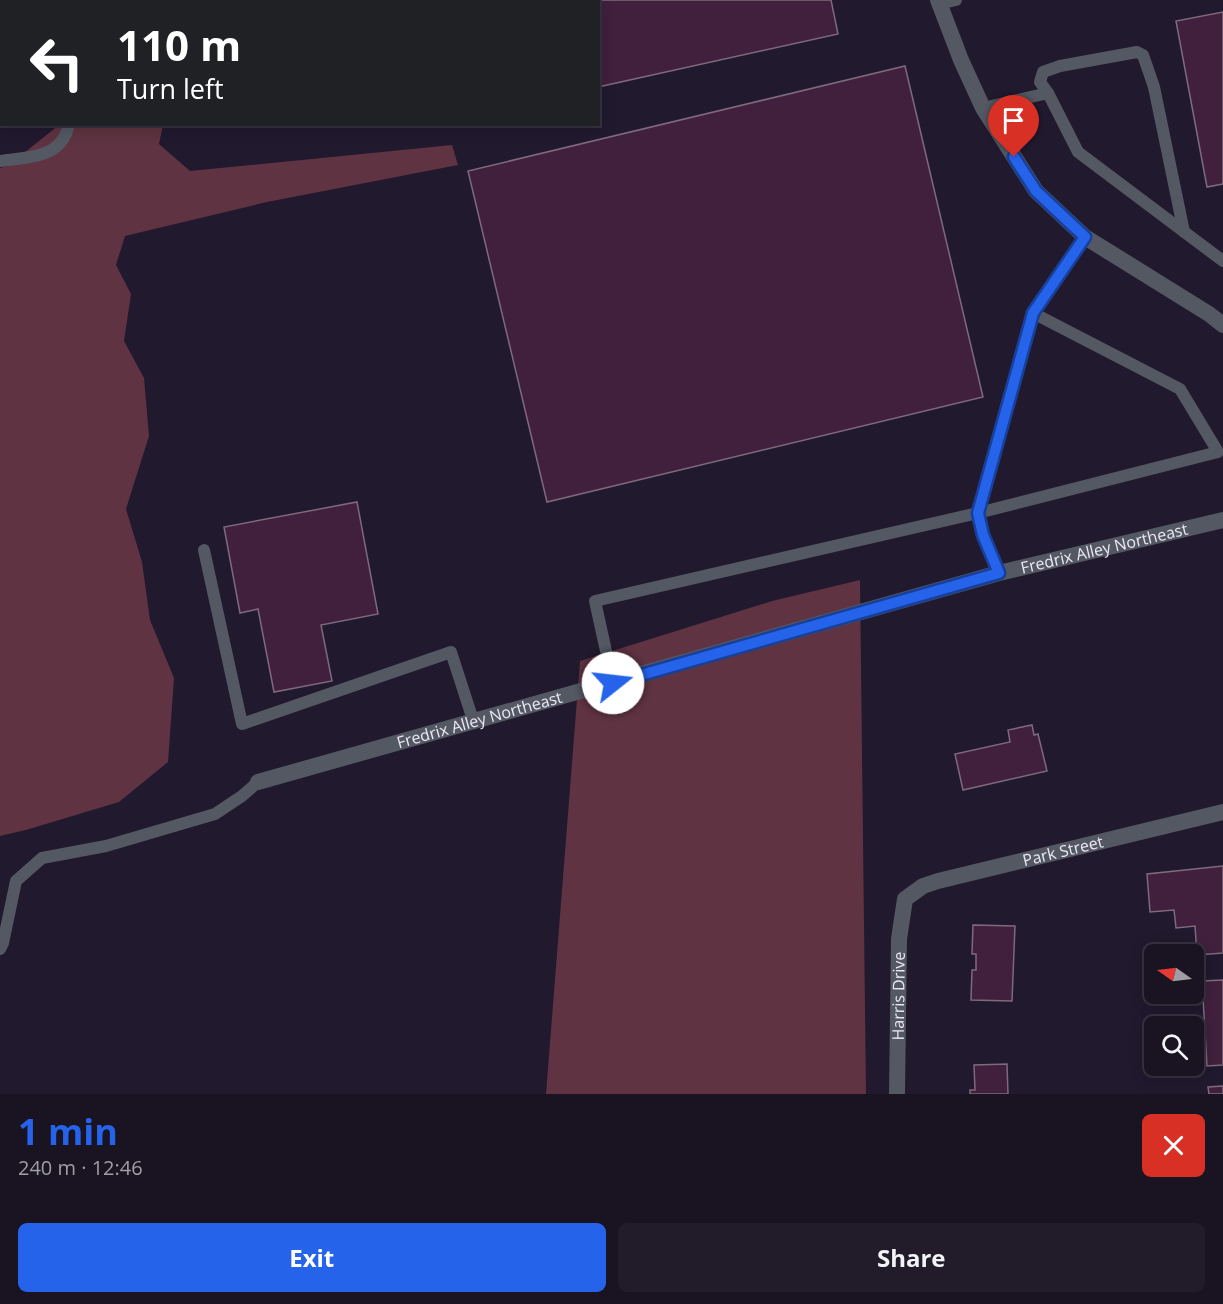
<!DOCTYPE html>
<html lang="en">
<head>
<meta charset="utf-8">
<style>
  body { margin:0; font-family:"Open Sans",sans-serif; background:#221c2a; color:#f1f3f6; height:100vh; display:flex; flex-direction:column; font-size:22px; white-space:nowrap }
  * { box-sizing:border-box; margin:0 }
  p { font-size:20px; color:#9f9ea5 }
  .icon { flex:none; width:33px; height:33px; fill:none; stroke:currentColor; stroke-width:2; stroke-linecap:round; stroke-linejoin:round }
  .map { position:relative; height:1094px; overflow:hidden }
  .panel { display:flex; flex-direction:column; background:#191322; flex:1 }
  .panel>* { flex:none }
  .hud { position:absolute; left:0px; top:0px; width:600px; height:126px; box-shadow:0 3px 15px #0003,0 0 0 2px #373240; background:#202124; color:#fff; overflow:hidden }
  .needle { width:39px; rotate:284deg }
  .buttons { position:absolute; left:1144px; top:944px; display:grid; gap:12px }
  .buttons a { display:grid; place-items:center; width:60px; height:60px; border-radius:9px; background:#191322; box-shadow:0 3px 15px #0003,0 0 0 2px #373240; font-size:30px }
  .pin { position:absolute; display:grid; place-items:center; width:51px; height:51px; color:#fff; margin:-62px -26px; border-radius:50% 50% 50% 0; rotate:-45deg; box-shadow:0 0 6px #0007 }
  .pin .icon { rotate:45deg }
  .me { position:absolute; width:66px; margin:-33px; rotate:74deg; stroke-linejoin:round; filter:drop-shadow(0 0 4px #0008) }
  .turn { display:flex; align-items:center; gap:21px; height:126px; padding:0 18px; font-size:27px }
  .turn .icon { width:78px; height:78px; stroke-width:2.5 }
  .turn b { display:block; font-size:42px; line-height:51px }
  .round { display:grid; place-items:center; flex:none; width:63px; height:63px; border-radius:9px; background:#221c2a }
  .overview { display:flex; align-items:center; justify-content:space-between; height:102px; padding:0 18px }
  h1 { font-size:36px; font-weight:700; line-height:45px; color:#2563eb }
  .primary-button { display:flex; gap:12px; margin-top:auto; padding:12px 18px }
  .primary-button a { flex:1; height:69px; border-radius:9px; background:#2563eb; color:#fff; font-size:24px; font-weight:700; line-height:69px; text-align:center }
  .primary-button a+a { background:#221c2a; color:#f1f3f6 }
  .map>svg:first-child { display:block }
</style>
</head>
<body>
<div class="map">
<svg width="1223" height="1094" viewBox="0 0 1223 1094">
  <rect width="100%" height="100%" fill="#21192e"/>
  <g fill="#5f3341">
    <path d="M59,125H163L159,144L190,171L452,145L458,165L267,202L125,236L116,265L131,294L124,341L144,378L149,436L126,509L142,562L150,620L174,678L168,762L119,802L26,830L0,836V168L9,165Z"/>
    <path d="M860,580L866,1094H546L580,661L772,601Z"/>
  </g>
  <g fill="#40203d" stroke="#7f697c" stroke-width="1.5">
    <path d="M0,0L10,2H2L0,94Z"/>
    <path d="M405,0H831L838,34L598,87V2Z"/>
    <path d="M1223,12V184L1207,187L1176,21Z"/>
    <path d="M905,66L983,397L547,502L468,171Z"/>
    <path d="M357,502L378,614L321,625L332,681L274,692L258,609L240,613L224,527Z"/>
    <path d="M1032,725L1034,735L1038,734L1047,771L963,790L955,754L1010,742L1008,730Z"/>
    <path d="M1223,866V953L1197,955L1195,926L1176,928L1174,910L1150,912L1147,874Z"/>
    <path d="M973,925L1015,926L1012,1001L971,1000L972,970H976V954H972Z"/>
    <path d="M1223,980V1065L1207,1066L1202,981Z"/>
    <path d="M1007,1064L1008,1094H970V1090H975L974,1065Z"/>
    <path d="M1223,1086V1094H1209L1208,1087Z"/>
  </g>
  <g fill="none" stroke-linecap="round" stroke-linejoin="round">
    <g stroke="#545863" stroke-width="12">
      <path d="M59,0V2"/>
      <path d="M939,4L956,0"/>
      <path d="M1048,93L1040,82L1043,72L1060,66L1137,52L1143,55L1154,87L1184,232"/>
      <path d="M983,108L1048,93L1078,152L1223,261"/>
      <path d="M0,161C28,157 62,159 69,124"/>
      <path d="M204,550L242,724L451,652L473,720"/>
      <path d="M999,573L983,535L978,513L1218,452L1180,389L1033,313"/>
      <path d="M613,683L595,601L978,513L1033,313L1085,237"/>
      <path d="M0,949L3,943L16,881L42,858L106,846L215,814L242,796L258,782"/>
    </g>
    <g stroke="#545863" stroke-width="16">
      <path d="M938,0L961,60L983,108L1036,191L1085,237L1209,314L1223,325"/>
      <path id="s1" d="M258,782L999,573L1223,520"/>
      <path id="s2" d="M897,1094L899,939L905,899L923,886L938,881L1223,812"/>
    </g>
  </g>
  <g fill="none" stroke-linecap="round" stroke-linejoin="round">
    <g stroke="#184099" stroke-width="15">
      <path id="route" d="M613,683L999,573L983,535L978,513L1033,313L1085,237L1036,191L1014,157"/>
    </g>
    <use href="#route" stroke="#2563eb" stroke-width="10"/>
  </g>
  <g text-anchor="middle" stroke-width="6" stroke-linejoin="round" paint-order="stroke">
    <g font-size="16" fill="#ece7f6" stroke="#09060f">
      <text dy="6" stroke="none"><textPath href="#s1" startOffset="878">Fredrix Alley Northeast</textPath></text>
      <text dy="6" stroke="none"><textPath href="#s1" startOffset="230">Fredrix Alley Northeast</textPath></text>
      <text dy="6" stroke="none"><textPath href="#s2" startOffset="362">Park Street</textPath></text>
      <text dy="6" stroke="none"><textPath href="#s2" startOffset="98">Harris Drive</textPath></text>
    </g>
  </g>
</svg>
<div class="buttons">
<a><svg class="needle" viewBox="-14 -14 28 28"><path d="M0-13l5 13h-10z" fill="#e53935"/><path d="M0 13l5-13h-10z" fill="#9f9ea5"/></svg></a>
<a><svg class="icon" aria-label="search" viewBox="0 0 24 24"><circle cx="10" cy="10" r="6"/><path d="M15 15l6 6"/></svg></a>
</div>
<div class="pin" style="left:1014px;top:157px;background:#d93025"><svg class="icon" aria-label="arrive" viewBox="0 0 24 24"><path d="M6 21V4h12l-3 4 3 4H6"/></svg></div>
<svg class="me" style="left:613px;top:683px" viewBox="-20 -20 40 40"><circle r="19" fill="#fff"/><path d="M0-13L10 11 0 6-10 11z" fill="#2563eb"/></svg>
<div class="hud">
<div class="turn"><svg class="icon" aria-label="left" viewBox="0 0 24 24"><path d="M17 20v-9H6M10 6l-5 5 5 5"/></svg><div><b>110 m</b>Turn left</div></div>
</div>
</div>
<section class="panel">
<div class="overview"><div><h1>1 min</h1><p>240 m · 12:46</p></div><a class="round" style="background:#d93025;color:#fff"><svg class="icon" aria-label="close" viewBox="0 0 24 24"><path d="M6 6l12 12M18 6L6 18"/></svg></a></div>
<div class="primary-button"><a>Exit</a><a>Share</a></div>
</section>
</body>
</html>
